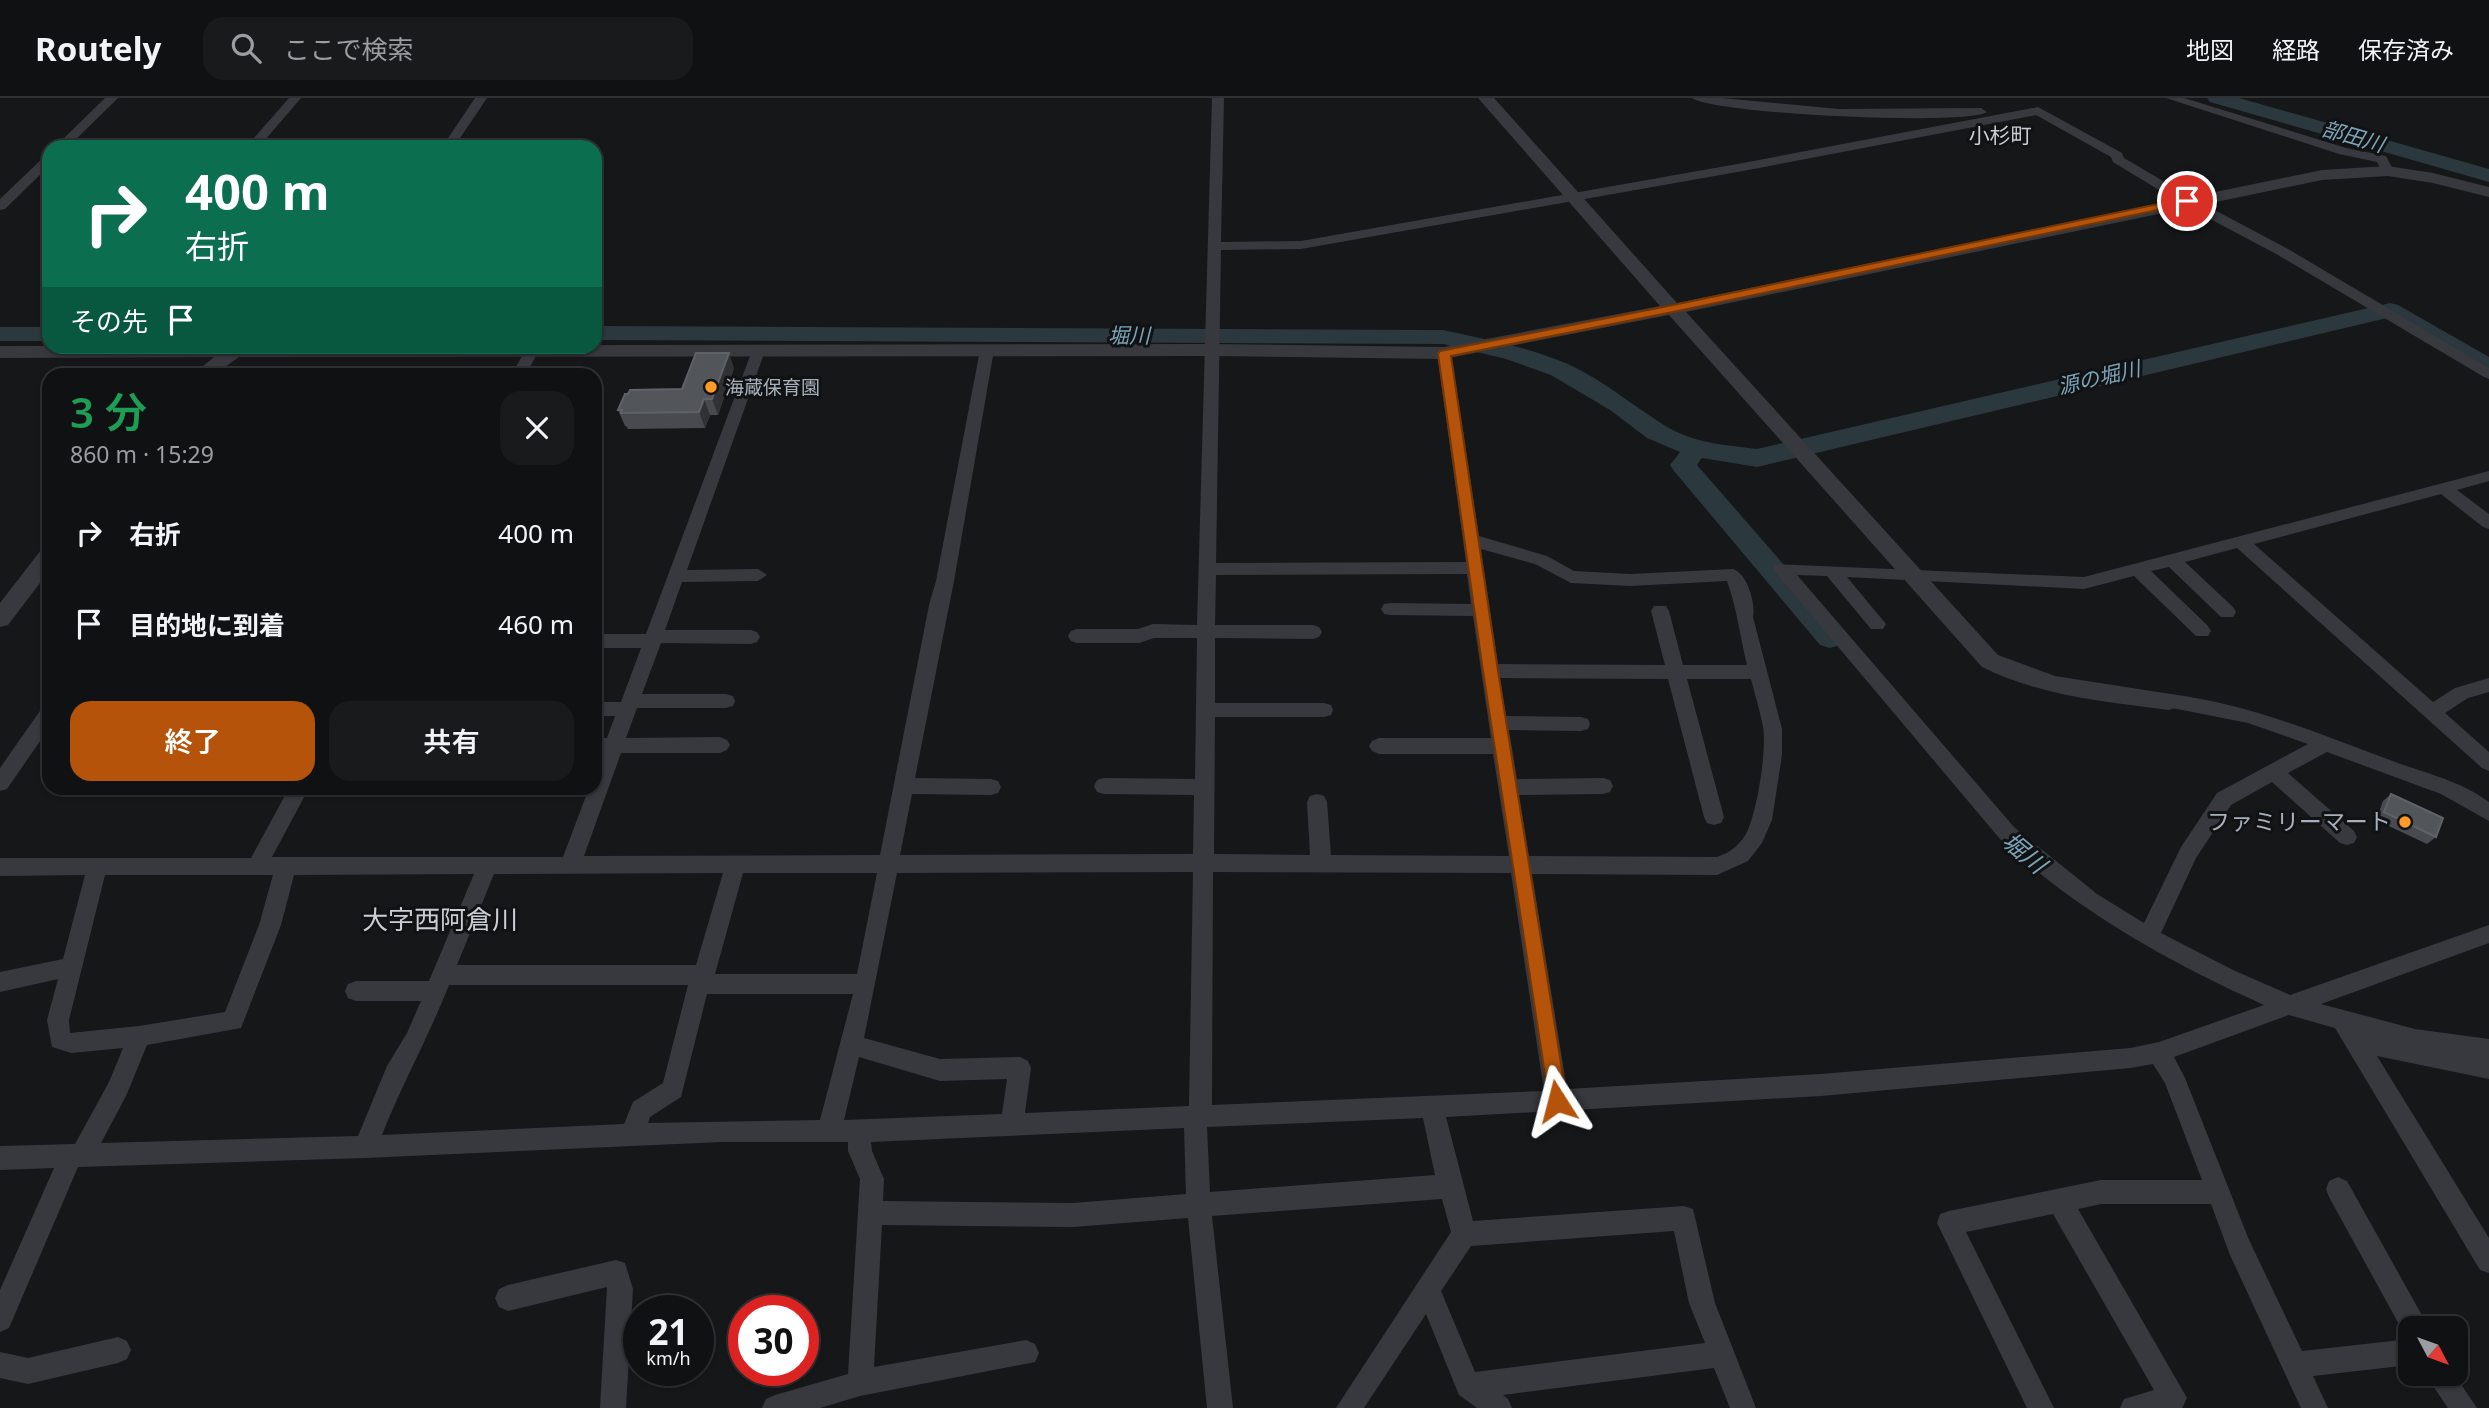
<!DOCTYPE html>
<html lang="ja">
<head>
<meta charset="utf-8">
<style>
  body { margin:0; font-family:"Noto Sans","Noto Sans JP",sans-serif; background:#191a1c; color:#f1f3f6; height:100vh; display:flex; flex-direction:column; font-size:26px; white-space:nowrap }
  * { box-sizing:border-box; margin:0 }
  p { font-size:23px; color:#9c9da0 }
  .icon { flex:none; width:38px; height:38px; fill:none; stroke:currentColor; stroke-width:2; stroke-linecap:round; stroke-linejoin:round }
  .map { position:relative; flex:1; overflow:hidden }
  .panel { position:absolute; left:42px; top:270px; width:560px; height:427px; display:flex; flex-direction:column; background:#101113; border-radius:21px; box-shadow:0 2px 5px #0004,0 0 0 2px #303133 }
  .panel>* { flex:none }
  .top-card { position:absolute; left:42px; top:42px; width:560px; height:214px; border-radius:21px; box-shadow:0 2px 5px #0004,0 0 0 2px #303133; background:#0b6e4f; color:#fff; overflow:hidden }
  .needle { width:46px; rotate:131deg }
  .buttons { position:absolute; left:2398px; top:1218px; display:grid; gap:14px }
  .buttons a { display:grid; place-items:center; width:70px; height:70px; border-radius:14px; background:#101113; box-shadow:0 2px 5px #0004,0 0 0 2px #303133; font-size:35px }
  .speed { position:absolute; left:623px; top:1197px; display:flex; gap:14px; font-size:35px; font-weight:700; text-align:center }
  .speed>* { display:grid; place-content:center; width:91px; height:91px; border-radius:50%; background:#101113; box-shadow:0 2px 5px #0004,0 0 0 2px #303133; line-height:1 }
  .speed small { font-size:18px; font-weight:400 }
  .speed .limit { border:10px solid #d22; background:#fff; color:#111 }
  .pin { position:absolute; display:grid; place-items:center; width:60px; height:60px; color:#fff; margin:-30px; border:4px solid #fff; border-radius:50%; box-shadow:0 2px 7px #0007 }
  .me { position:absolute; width:77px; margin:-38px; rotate:351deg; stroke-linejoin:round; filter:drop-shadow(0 0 5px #0008) }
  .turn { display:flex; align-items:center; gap:24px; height:147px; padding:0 28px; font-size:32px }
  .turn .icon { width:91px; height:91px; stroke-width:2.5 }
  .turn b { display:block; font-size:49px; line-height:60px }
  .then { display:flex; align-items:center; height:66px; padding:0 28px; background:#0003; gap:14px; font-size:26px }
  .round { display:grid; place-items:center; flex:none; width:74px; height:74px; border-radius:21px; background:#191a1c }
  .headline { display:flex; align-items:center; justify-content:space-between; height:119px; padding:0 28px }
  h1 { font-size:42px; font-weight:600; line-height:52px; color:#1e9e55 }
  .button { display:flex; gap:14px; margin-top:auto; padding:14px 28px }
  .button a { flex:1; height:80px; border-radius:21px; background:#b45309; color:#fff; font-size:28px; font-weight:600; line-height:80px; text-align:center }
  .button a+a { background:#191a1c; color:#f1f3f6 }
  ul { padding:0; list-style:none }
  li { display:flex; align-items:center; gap:21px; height:91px; padding:0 28px }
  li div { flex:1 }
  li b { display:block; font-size:26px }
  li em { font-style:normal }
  header { display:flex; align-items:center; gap:42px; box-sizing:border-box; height:98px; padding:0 35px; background:#101113; border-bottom:2px solid #303133 }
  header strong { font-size:33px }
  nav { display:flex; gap:38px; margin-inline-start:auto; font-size:24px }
  .search { width:490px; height:63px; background:#191a1c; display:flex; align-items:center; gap:18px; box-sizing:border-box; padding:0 24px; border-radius:21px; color:#9c9da0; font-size:26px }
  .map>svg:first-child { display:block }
</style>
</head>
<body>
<header>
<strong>Routely</strong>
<div class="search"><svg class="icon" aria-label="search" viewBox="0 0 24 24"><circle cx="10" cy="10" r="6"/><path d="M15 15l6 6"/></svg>ここで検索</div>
<nav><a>地図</a><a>経路</a><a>保存済み</a></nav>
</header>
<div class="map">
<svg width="2489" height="1310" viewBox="0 0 2489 1310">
  <rect width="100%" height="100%" fill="#161719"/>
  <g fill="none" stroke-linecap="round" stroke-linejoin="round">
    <g fill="#2b383e" fill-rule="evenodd">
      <path d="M2207,0H2239L2489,71V84L2210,4Z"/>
      <path d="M2390,205L2398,207L2489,259V277L2480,274L2387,220L1757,369L1702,360L1697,367L1840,531L1845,539L1840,547L1830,550L1820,547L1674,373L1670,367L1680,354L1647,340L1610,312L1551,277L1506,261L1443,246L595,242V228L1443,232C1485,241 1528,249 1568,266C1603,282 1632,307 1664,327C1692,345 1725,347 1757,351Z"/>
      <rect x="0" y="229" width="49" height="14"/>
    </g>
    <g fill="#37393e" fill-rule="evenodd">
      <path d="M105,0H118L68,49H55Z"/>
      <path d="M289,0H301L259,49H246Z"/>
      <path d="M475,0H487L454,49H442Z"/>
      <path d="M1212,0H1224L1221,144L1301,143L1743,65L2038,9L2122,55L2124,60L2192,100L2288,151L2489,270V281L2484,279L2278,157L2182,106L2113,64L2111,59L2036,17L1743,73L1301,151L1221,152L1216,465L1466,464L1437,255L1444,251L1451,255L1479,438L1547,458L1574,473L1630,476L1733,471C1747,475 1756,506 1753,519L1782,631V657L1772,722L1762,745L1748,763L1717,777L1532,776L1567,991L1821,976L2130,950L2159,944L2264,907C2168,864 2077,813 2000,741L1775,474L1772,470L1775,466L2084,479L2489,373V383L2457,392L2489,416V431L2483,429L2441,396L2254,446L2433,604L2455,590L2489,580V594L2468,600L2445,615L2489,654V673L2482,670L2237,450L2185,464L2233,509L2236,514L2233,519H2221L2169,469L2151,473L2208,528L2211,533L2208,538H2196L2134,478L2084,491L1847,479L1886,526L1883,531H1871L1827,478L1797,477L2014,729L2097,796L2144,825L2181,749L2217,695L2308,646L2248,625L2162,608L2160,603L2162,598L2169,596C2247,605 2317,635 2390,662C2424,675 2459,682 2489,704V723L2441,696L2327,654L2288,675L2354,733L2357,739L2354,745L2347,747L2340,745L2272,684L2231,707L2196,760L2161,835L2233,872L2290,897L2489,827V845L2321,906L2415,931L2489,941V981L2377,958L2489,1140V1175L2480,1172L2335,930L2289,917L2174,959L2185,980L2249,1142L2302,1253L2410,1241V1267L2313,1278L2328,1310H2301L2230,1157L2211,1106H2101L2078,1111L2187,1300L2182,1310H2120L2124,1301L2154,1292L2053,1116L1966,1134L2054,1310H2027L1937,1125L1940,1116L1949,1113L2101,1082H2202L2165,985L2153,966L2130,970L1821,998L1446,1019L1473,1123L1684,1108L1693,1111L1715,1205L1756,1310H1730L1714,1270L1503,1297L1508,1301L1512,1310H1477L1459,1297L1426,1216L1364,1310H1336L1451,1134L1442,1101L1212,1118L1233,1310H1207L1188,1120L1073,1129L882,1127L874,1269L1026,1242L1035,1246L1039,1255L1035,1264L860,1298L820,1310H762L766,1301L775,1297L848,1276L860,1081L848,1053V1044H722L365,1060L78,1069L9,1230L0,1234V1192L54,1070L0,1072V1048L75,1046L109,984L123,950L71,955L52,949L47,922L58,881L0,894V874L63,861L85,777L0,778V760H251L289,690H309L272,759H563L589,690H595V673L601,655L595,656V640H607L615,618H595V604H621L641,550H595V536H646L753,250H763L765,253L687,472L758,471L767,477L758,483L682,484L665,532H751L757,534L760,539L757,544L751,546L661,545L642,596H726L733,598L735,603L733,608L726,610H637L626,640L720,639L727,642L730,647L727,652L720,655H621L584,758L880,757L929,507L936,483L980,252L987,248L994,252L954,483L915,680L991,681L998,683L1001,689L998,695L991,697L912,696L900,757L1193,756L1194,697L1104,696L1097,694L1094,688L1097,682L1104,680L1195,681L1197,540H1154L1139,545H1077L1071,543L1068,538L1071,533L1077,531H1138L1153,526L1197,527ZM1481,451L1535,466L1571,485L1630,488L1727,483C1737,511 1740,538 1747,567H1683L1669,513L1666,508H1654L1651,513L1665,567L1498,566ZM1467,476L1471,506L1390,505L1384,506L1381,511L1384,516L1390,517L1473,518L1491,640H1379L1372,643L1369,648L1372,653L1379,656H1493L1509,758L1331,757L1327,704L1324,698L1317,696L1310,698L1307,704L1310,757L1214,756L1215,619H1324L1331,617L1333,612L1331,607L1324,605H1215V540L1313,541L1319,539L1322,534L1319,529L1313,527H1215L1216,477ZM1500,580L1668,581L1704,719L1707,725L1714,727L1721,725L1724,719L1687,581H1751C1755,597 1760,613 1763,629C1767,652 1757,715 1746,736C1739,748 1729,755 1717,759L1529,758L1519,697L1603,696L1610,694L1613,688L1610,682L1603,680L1517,681L1509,632L1581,633L1588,631L1590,626L1588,621L1581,619L1506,618ZM1193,774L1189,1008L1025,1015L1031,970L1028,963L1020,959L940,961L864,940L897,775ZM1213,774L1511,775L1544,993L1212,1007ZM723,775L696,867H457L494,776ZM743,775H877L857,876H715ZM474,776L429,883H356L348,886L345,893L348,900L356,903H421L407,935L387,968L358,1038L101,1045L126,998L147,947L241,930L281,827L294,777ZM105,777H273L259,827L225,914L139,928L70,935L69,922ZM449,887H688L663,985L633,1004L624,1026L382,1037C402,986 429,938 449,887ZM707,896H853L820,1022L648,1025L650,1019L681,999ZM859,959L940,983L1007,981L1002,1016L844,1022ZM1423,1020L1435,1077L1210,1094L1207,1029ZM1184,1030L1186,1096L1073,1105L883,1103L884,1081L872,1053L871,1044ZM1674,1133L1689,1205L1705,1245L1475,1274L1441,1193L1471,1148Z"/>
      <path d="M1692,0H1722L1839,11L1981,10L1987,14C1969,28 1712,16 1692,0Z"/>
      <path d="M2166,0H2184L2346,50L2386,58L2394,73L2388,77L2383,76L2377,64L2339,56Z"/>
      <path d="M49,57V68L5,111L0,112V101L45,58Z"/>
      <path d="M531,250L538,254L526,276H512L526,251Z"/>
      <path d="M49,608V630L7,691L0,693V670L42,610Z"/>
      <path d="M2338,1079L2347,1083L2424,1221L2428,1230H2410V1241L2406,1239L2329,1099L2326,1091L2329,1083Z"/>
      <path d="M616,1162L625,1165L633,1191L626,1310H600L607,1189L508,1213L499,1209L495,1200L499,1191L508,1187Z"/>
      <path d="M118,1239L127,1243L131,1252L127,1261L118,1265L28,1286L0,1280V1254L28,1260Z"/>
      <path d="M2425,1276H2454L2477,1310H2448Z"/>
    </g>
    <g fill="#37393e" fill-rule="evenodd">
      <path d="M1478,0H1494L1677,205L2322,72L2388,68L2433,75L2489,89V99L2433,85L2388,78L2322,82L1686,214L1998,557L2055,578L2177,597L2181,603L2177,609L2169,612C2104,604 2041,598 1982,569L1669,217L1444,261L1214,258L239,259L215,276H194L214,259L0,260V248L1214,246L1444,249L1660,208Z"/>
      <path d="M49,449V473L8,527L0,529V505L41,452Z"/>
    </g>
  </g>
  <g fill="#474a4e">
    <path d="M734,270L718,317H710L705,330L628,331L626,328H625L618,312L682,291Z"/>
    <path d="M2391,696L2436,739L2427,746L2376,722L2383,703Z"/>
  </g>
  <g fill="#2f3134">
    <path d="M729,255L734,270L718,317L712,301Z"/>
    <path d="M704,301L710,317L705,330L699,314Z"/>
  </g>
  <g fill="#52555a" stroke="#5f6369" stroke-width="2">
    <path d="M696,255H729L712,301H704L699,314L621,315L622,312H618L625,296H628L630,292L682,291Z"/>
    <path d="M2391,696L2443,720L2436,739L2384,714Z"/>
  </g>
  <path fill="#b45309" stroke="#753606" stroke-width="2" d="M2187,100L2193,103L2191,105L1673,214L1451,258L1498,573L1567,1003L1564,1009L1557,1012L1550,1009L1483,573L1438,256L1440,253L1673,207Z"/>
  <g fill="#ff9a28" stroke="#111214" stroke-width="2.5">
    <circle cx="711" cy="289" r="7"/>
    <circle cx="2405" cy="724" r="7"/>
  </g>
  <g text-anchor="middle" stroke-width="6" stroke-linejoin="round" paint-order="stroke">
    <g font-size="19" fill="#a7b0ba" stroke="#111214" text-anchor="start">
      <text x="725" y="296">海蔵保育園</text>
    </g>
    <g font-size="21" fill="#c9ced5" stroke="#111214">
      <text x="2000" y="45">小杉町</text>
    </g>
    <g font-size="21" font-style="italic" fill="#7ca4b8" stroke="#111214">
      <text transform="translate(2353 39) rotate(16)" y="7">部田川</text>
      <text x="1129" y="245">堀川</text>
      <text transform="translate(2099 280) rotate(-13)" y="7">源の堀川</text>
    </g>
    <g font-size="23" fill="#a7b0ba" stroke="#111214" text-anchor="end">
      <text x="2391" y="732">ファミリーマート</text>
    </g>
    <g font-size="24" font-style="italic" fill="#7ca4b8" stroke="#111214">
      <text transform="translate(2024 755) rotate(40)" y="8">堀川</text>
    </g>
    <g font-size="26" fill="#c9ced5" stroke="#111214">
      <text x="440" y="831">大字西阿倉川</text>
    </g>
  </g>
</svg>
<div class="buttons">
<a><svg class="needle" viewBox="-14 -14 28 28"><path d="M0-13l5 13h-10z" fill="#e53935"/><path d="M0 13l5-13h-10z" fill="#9c9da0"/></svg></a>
</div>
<div class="speed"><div>21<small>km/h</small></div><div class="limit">30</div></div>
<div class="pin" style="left:2187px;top:103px;background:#d93025"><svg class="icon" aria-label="arrive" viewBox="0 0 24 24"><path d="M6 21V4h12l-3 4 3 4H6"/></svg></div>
<svg class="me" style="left:1557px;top:1003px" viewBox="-20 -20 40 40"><path d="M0-17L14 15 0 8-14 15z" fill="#b45309" stroke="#fff" stroke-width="4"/></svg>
<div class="top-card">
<div class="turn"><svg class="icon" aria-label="right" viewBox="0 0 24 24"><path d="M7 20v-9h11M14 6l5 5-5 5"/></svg><div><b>400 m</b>右折</div></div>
<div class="then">その先<svg class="icon" aria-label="arrive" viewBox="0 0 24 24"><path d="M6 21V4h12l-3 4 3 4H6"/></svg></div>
</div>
<section class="panel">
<div class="headline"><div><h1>3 分</h1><p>860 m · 15:29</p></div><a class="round"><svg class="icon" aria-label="close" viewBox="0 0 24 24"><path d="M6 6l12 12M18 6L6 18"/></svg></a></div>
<ul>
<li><svg class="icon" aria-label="right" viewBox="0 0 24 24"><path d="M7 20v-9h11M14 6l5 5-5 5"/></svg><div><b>右折</b></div><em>400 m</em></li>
<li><svg class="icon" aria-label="arrive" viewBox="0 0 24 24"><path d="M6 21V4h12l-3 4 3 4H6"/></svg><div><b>目的地に到着</b></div><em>460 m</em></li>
</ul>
<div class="button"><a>終了</a><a>共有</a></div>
</section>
</div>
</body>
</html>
